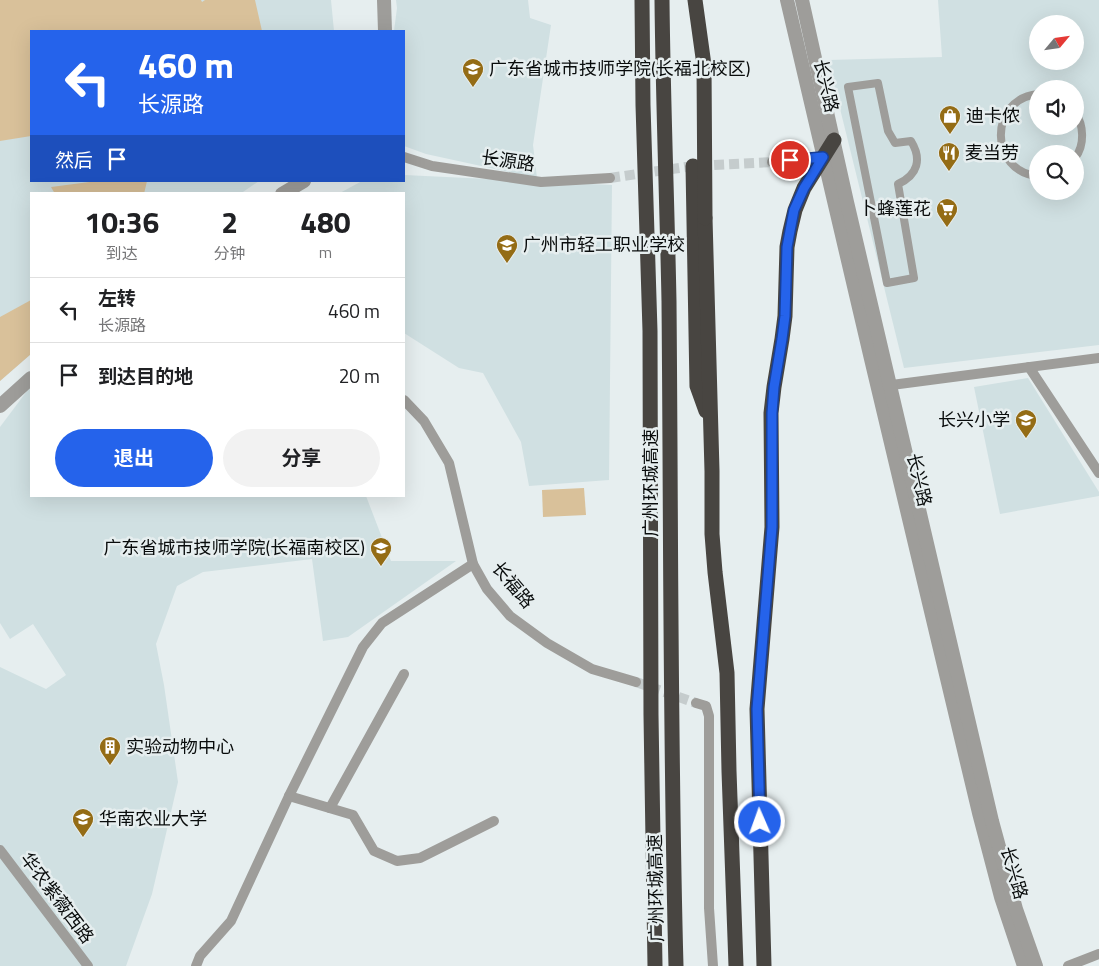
<!DOCTYPE html>
<html lang="zh">
<head>
<meta charset="utf-8">
<style>
  body { margin:0; font-family:"Titillium Web","Noto Sans SC",sans-serif; background:#f2f2f2; color:#202124; height:100vh; display:flex; flex-direction:column; font-size:19px; white-space:nowrap }
  * { box-sizing:border-box; margin:0 }
  p { font-size:16px; color:#757577 }
  .icon { flex:none; width:28px; height:28px; fill:none; stroke:currentColor; stroke-width:2; stroke-linecap:round; stroke-linejoin:round }
  .map { position:relative; flex:1; overflow:hidden }
  .drawer { position:absolute; left:30px; top:192px; width:375px; height:305px; display:flex; flex-direction:column; background:#fff; border-radius:0px; box-shadow:0 5px 20px #0002 }
  .drawer>* { flex:none }
  .top-card { position:absolute; left:30px; top:30px; width:375px; height:152px; border-radius:0px; box-shadow:0 5px 20px #0002; background:#2563eb; color:#fff; overflow:hidden }
  .needle { width:32px; rotate:61deg }
  .controls { position:absolute; left:1029px; top:15px; display:grid; gap:10px }
  .controls a { display:grid; place-items:center; width:55px; height:55px; border-radius:50%; background:#fff; box-shadow:0 5px 20px #0002; font-size:25px }
  .pin { position:absolute; display:grid; place-items:center; width:42px; height:42px; color:#fff; margin:-21px; border:2px solid #fff; border-radius:50%; box-shadow:0 1px 5px #0007 }
  .me { position:absolute; width:55px; margin:-28px; rotate:358deg; stroke-linejoin:round; filter:drop-shadow(0 0 4px #0008) }
  .turn { display:flex; align-items:center; gap:18px; height:105px; padding:0 25px; font-size:22px }
  .turn .icon { width:65px; height:65px; stroke-width:2.5 }
  .turn b { display:block; font-size:35px; line-height:42px }
  .then { display:flex; align-items:center; height:48px; padding:0 25px; background:#0003; gap:10px; font-size:19px }
  .eta { display:flex; justify-content:space-evenly; align-items:center; height:85px; text-align:center }
  .eta b { font-size:30px; font-weight:700; line-height:35px }
  .cta { display:flex; gap:10px; margin-top:auto; padding:10px 25px }
  .cta a { flex:1; height:58px; border-radius:30px; background:#2563eb; color:#fff; font-size:20px; font-weight:700; line-height:58px; text-align:center }
  .cta a+a { background:#f2f2f2; color:#202124 }
  ul { padding:0; list-style:none }
  li { display:flex; align-items:center; gap:15px; height:65px; padding:0 25px; border-top:1px solid #e0e0e0 }
  li div { flex:1 }
  li b { display:block; font-size:19px }
  li em { font-style:normal }
  .map>svg:first-child { display:block }
</style>
</head>
<body>
<div class="map">
<svg width="1099" height="966" viewBox="0 0 1099 966">
  <rect width="100%" height="100%" fill="#e6eeef"/>
  <g fill="#d0e0e2" fill-rule="evenodd">
    <path d="M0,0H331L334,31H31V181H259L240,194H31V354L0,381Z"/>
    <path d="M396,0H528L530,18L551,25L533,145L537,178L426,154L404,146V31H394L397,8Z"/>
    <path d="M938,0H1099V345L904,368L828,60L942,57ZM1038,24H1075V61H1038ZM1038,89H1075V126H1038ZM1038,154H1075V191H1038Z"/>
    <path d="M404,175L612,185L609,480L529,486L521,442L483,373L459,368L404,333V194H338L362,181H404Z"/>
    <path d="M1028,378L1099,492V496L1000,514L974,387Z"/>
    <path d="M31,388V496H366L391,561H456L348,637L323,641L312,559L203,572L177,586L156,644L164,685L178,782L152,894L126,966H0V667L46,689L66,675L33,624L10,639L0,623V427L27,391Z"/>
  </g>
  <g fill="#d9c19a">
    <path d="M0,0H201L202,2L205,0H255L262,31H31V136L0,141Z"/>
    <path d="M97,181H147L144,194H55L51,187Z"/>
    <path d="M31,300V354L0,381V317Z"/>
    <path d="M584,488L586,515L543,517L542,490Z"/>
  </g>
  <g fill="none" stroke-linecap="round" stroke-linejoin="round">
    <g stroke="#c5cccd" stroke-width="10" stroke-dasharray="10 5" stroke-linecap="butt">
      <path d="M610,178L693,166L772,162"/>
      <path d="M636,682L696,703"/>
    </g>
    <g stroke="#9e9d9a" stroke-width="8">
      <path d="M878,83L888,131L895,143L911,141C922,159 918,175 898,184L914,278L887,283L848,87Z"/>
      <path d="M1038,94C988,99 989,172 1038,176"/>
      <path d="M1075,112C1084,125 1085,145 1075,158"/>
    </g>
    <g stroke="#9e9d9a" stroke-width="10">
      <path d="M404,157L432,166L541,182L610,178"/>
      <path d="M772,162L823,157"/>
      <path d="M1029,367L1099,473"/>
      <path d="M884,386L1099,358"/>
      <path d="M404,400L424,421L449,463L473,564L487,589L510,616L547,643L592,669L636,682"/>
      <path d="M696,703L706,706L709,716V908L713,966"/>
      <path d="M289,796L353,815L374,851L397,861L420,858L494,821"/>
      <path d="M330,808L404,674"/>
      <path d="M0,850L88,966"/>
      <path d="M196,966L200,956L231,921L289,796L363,647L382,623L473,564"/>
      <path d="M1068,966L1099,954"/>
    </g>
    <g stroke="#9e9d9a" stroke-width="14">
      <path d="M384,0L385,31"/>
      <path d="M787,0L871,359L979,813L1001,897L1024,966"/>
      <path d="M802,0L847,202L992,821L1016,909L1036,966"/>
      <path d="M282,194L304,181"/>
      <path d="M0,406L31,378"/>
    </g>
    <g stroke="#484541" stroke-width="15">
      <path d="M642,0L643,105L650,331L651,715L655,966"/>
      <path d="M662,0C663,100 667,201 669,301C671,523 670,744 676,966"/>
      <path d="M695,0L704,65"/>
      <path d="M693,166L697,386L706,411"/>
      <path d="M705,218L712,471V534L715,572L727,673L729,771L736,966"/>
      <path d="M764,966L757,709L772,527L771,413L774,387L782,339L785,316L787,247L790,231L795,210L804,188L834,140"/>
    </g>
    <path stroke="#484541" stroke-width="15" d="M704,65L705,218"/>
  </g>
  <g fill="none" stroke-linecap="round" stroke-linejoin="round">
    <g stroke="#184099" stroke-width="12">
      <path id="route" d="M760,822L757,709L772,527V413L774,387L782,339L785,316L787,247L790,231L794,210L804,188L823,157L790,160"/>
    </g>
    <use href="#route" stroke="#2563eb" stroke-width="9"/>
  </g>
  <defs>
    <g id="university-pin" transform="scale(1.125)"><path d="M0 17L-7.5 6A9.5 9.5 0 1 1 7.5 6Z" fill="#946c15" stroke="#e6eeef"/><path d="M0-5L7-2L0 1L-7-2ZM-4 1L0 2.5L4 1V4Q0 6-4 4Z" fill="#fff"/></g>
    <g id="shop-pin" transform="scale(1.125)"><path d="M0 17L-7.5 6A9.5 9.5 0 1 1 7.5 6Z" fill="#946c15" stroke="#e6eeef"/><path d="M-5-2.5h2.3a2.7 3.5 0 0 1 5.4 0H5L5.5 6h-11ZM-1.5-2.5h3a1.5 2.3 0 0 0-3 0Z" fill="#fff"/></g>
    <g id="restaurant-pin" transform="scale(1.125)"><path d="M0 17L-7.5 6A9.5 9.5 0 1 1 7.5 6Z" fill="#946c15" stroke="#e6eeef"/><path d="M-5-6h1v4h1v-4h1v4h1v-4h1v5L-1.5 .5V6h-2V.5L-5-1ZM5-6V6H3V1.5H1.5Q1.5-4 5-6Z" fill="#fff"/></g>
    <g id="supermarket-pin" transform="scale(1.125)"><path d="M0 17L-7.5 6A9.5 9.5 0 1 1 7.5 6Z" fill="#946c15" stroke="#e6eeef"/><path d="M-6-5.5h2.5l.6 2H6L4.5 2H-2.5L-4.4-4H-6ZM-1.5 3.2a1.3 1.3 0 1 0 .1 0ZM3 3.2a1.3 1.3 0 1 0 .1 0Z" fill="#fff"/></g>
    <g id="school-pin" transform="scale(1.125)"><path d="M0 17L-7.5 6A9.5 9.5 0 1 1 7.5 6Z" fill="#946c15" stroke="#e6eeef"/><path d="M0-5L7-2L0 1L-7-2ZM-4 1L0 2.5L4 1V4Q0 6-4 4Z" fill="#fff"/></g>
    <g id="building-pin" transform="scale(1.125)"><path d="M0 17L-7.5 6A9.5 9.5 0 1 1 7.5 6Z" fill="#946c15" stroke="#e6eeef"/><path d="M-4-6H4V6H1V3H-1V6H-4ZM-2.5-4.3h1.7v1.8h-1.7ZM.8-4.3h1.7v1.8H.8ZM-2.5-1h1.7V.8h-1.7ZM.8-1h1.7V.8H.8Z" fill="#fff"/></g>
  </defs>
  <g fill-rule="evenodd">
    <use href="#university-pin" x="473" y="69"/>
    <use href="#shop-pin" x="950" y="116"/>
    <use href="#restaurant-pin" x="949" y="153"/>
    <use href="#supermarket-pin" x="947" y="209"/>
    <use href="#university-pin" x="507" y="245"/>
    <use href="#school-pin" x="1026" y="420"/>
    <use href="#university-pin" x="381" y="548"/>
    <use href="#building-pin" x="110" y="747"/>
    <use href="#university-pin" x="83" y="819"/>
  </g>
  <g text-anchor="middle" stroke-width="5" stroke-linejoin="round" paint-order="stroke">
    <g font-size="18" fill="#090c0c" stroke="#e6eeef" text-anchor="start">
      <text x="489" y="75">广东省城市技师学院(长福北校区)</text>
      <text x="966" y="122">迪卡侬</text>
      <text x="965" y="159">麦当劳</text>
      <text x="931" y="215" text-anchor="end">卜蜂莲花</text>
      <text x="523" y="251">广州市轻工职业学校</text>
      <text x="1010" y="426" text-anchor="end">长兴小学</text>
      <text x="365" y="554" text-anchor="end">广东省城市技师学院(长福南校区)</text>
      <text x="126" y="753">实验动物中心</text>
      <text x="99" y="825">华南农业大学</text>
    </g>
    <g font-size="18" fill="#090c0c" stroke="#e6eeef">
      <text transform="translate(826 86) rotate(77)" y="6">长兴路</text>
      <text transform="translate(508 161) rotate(8)" y="6">长源路</text>
      <text transform="translate(919 480) rotate(77)" y="6">长兴路</text>
      <text transform="translate(651 483) rotate(-90)" y="6">广州环城高速</text>
      <text transform="translate(513 585) rotate(50)" y="6">长福路</text>
      <text transform="translate(1014 873) rotate(74)" y="6">长兴路</text>
      <text transform="translate(656 888) rotate(-91)" y="6">广州环城高速</text>
      <text transform="translate(57 898) rotate(53)" y="6">华农紫薇西路</text>
    </g>
  </g>
</svg>
<div class="controls">
<a><svg class="needle" viewBox="-14 -14 28 28"><path d="M0-13l5 13h-10z" fill="#e53935"/><path d="M0 13l5-13h-10z" fill="#757577"/></svg></a>
<a><svg class="icon" aria-label="sound" viewBox="0 0 24 24"><path d="M4 9h4l5-4v14l-5-4H4zM17 9q2 3 0 6"/></svg></a>
<a><svg class="icon" aria-label="search" viewBox="0 0 24 24"><circle cx="10" cy="10" r="6"/><path d="M15 15l6 6"/></svg></a>
</div>
<div class="pin" style="left:790px;top:160px;background:#d93025"><svg class="icon" aria-label="arrive" viewBox="0 0 24 24"><path d="M6 21V4h12l-3 4 3 4H6"/></svg></div>
<svg class="me" style="left:760px;top:822px" viewBox="-20 -20 40 40"><circle r="17" fill="#2563eb" stroke="#fff" stroke-width="3"/><path d="M0-11L8 9 0 5-8 9z" fill="#fff"/></svg>
<div class="top-card">
<div class="turn"><svg class="icon" aria-label="left" viewBox="0 0 24 24"><path d="M17 20v-9H6M10 6l-5 5 5 5"/></svg><div><b>460 m</b>长源路</div></div>
<div class="then">然后<svg class="icon" aria-label="arrive" viewBox="0 0 24 24"><path d="M6 21V4h12l-3 4 3 4H6"/></svg></div>
</div>
<section class="drawer">
<div class="eta">
<div><b>10:36</b><p>到达</p></div>
<div><b>2</b><p>分钟</p></div>
<div><b>480</b><p>m</p></div>
</div>
<ul>
<li><svg class="icon" aria-label="left" viewBox="0 0 24 24"><path d="M17 20v-9H6M10 6l-5 5 5 5"/></svg><div><b>左转</b><p>长源路</p></div><em>460 m</em></li>
<li><svg class="icon" aria-label="arrive" viewBox="0 0 24 24"><path d="M6 21V4h12l-3 4 3 4H6"/></svg><div><b>到达目的地</b></div><em>20 m</em></li>
</ul>
<div class="cta"><a>退出</a><a>分享</a></div>
</section>
</div>
</body>
</html>
